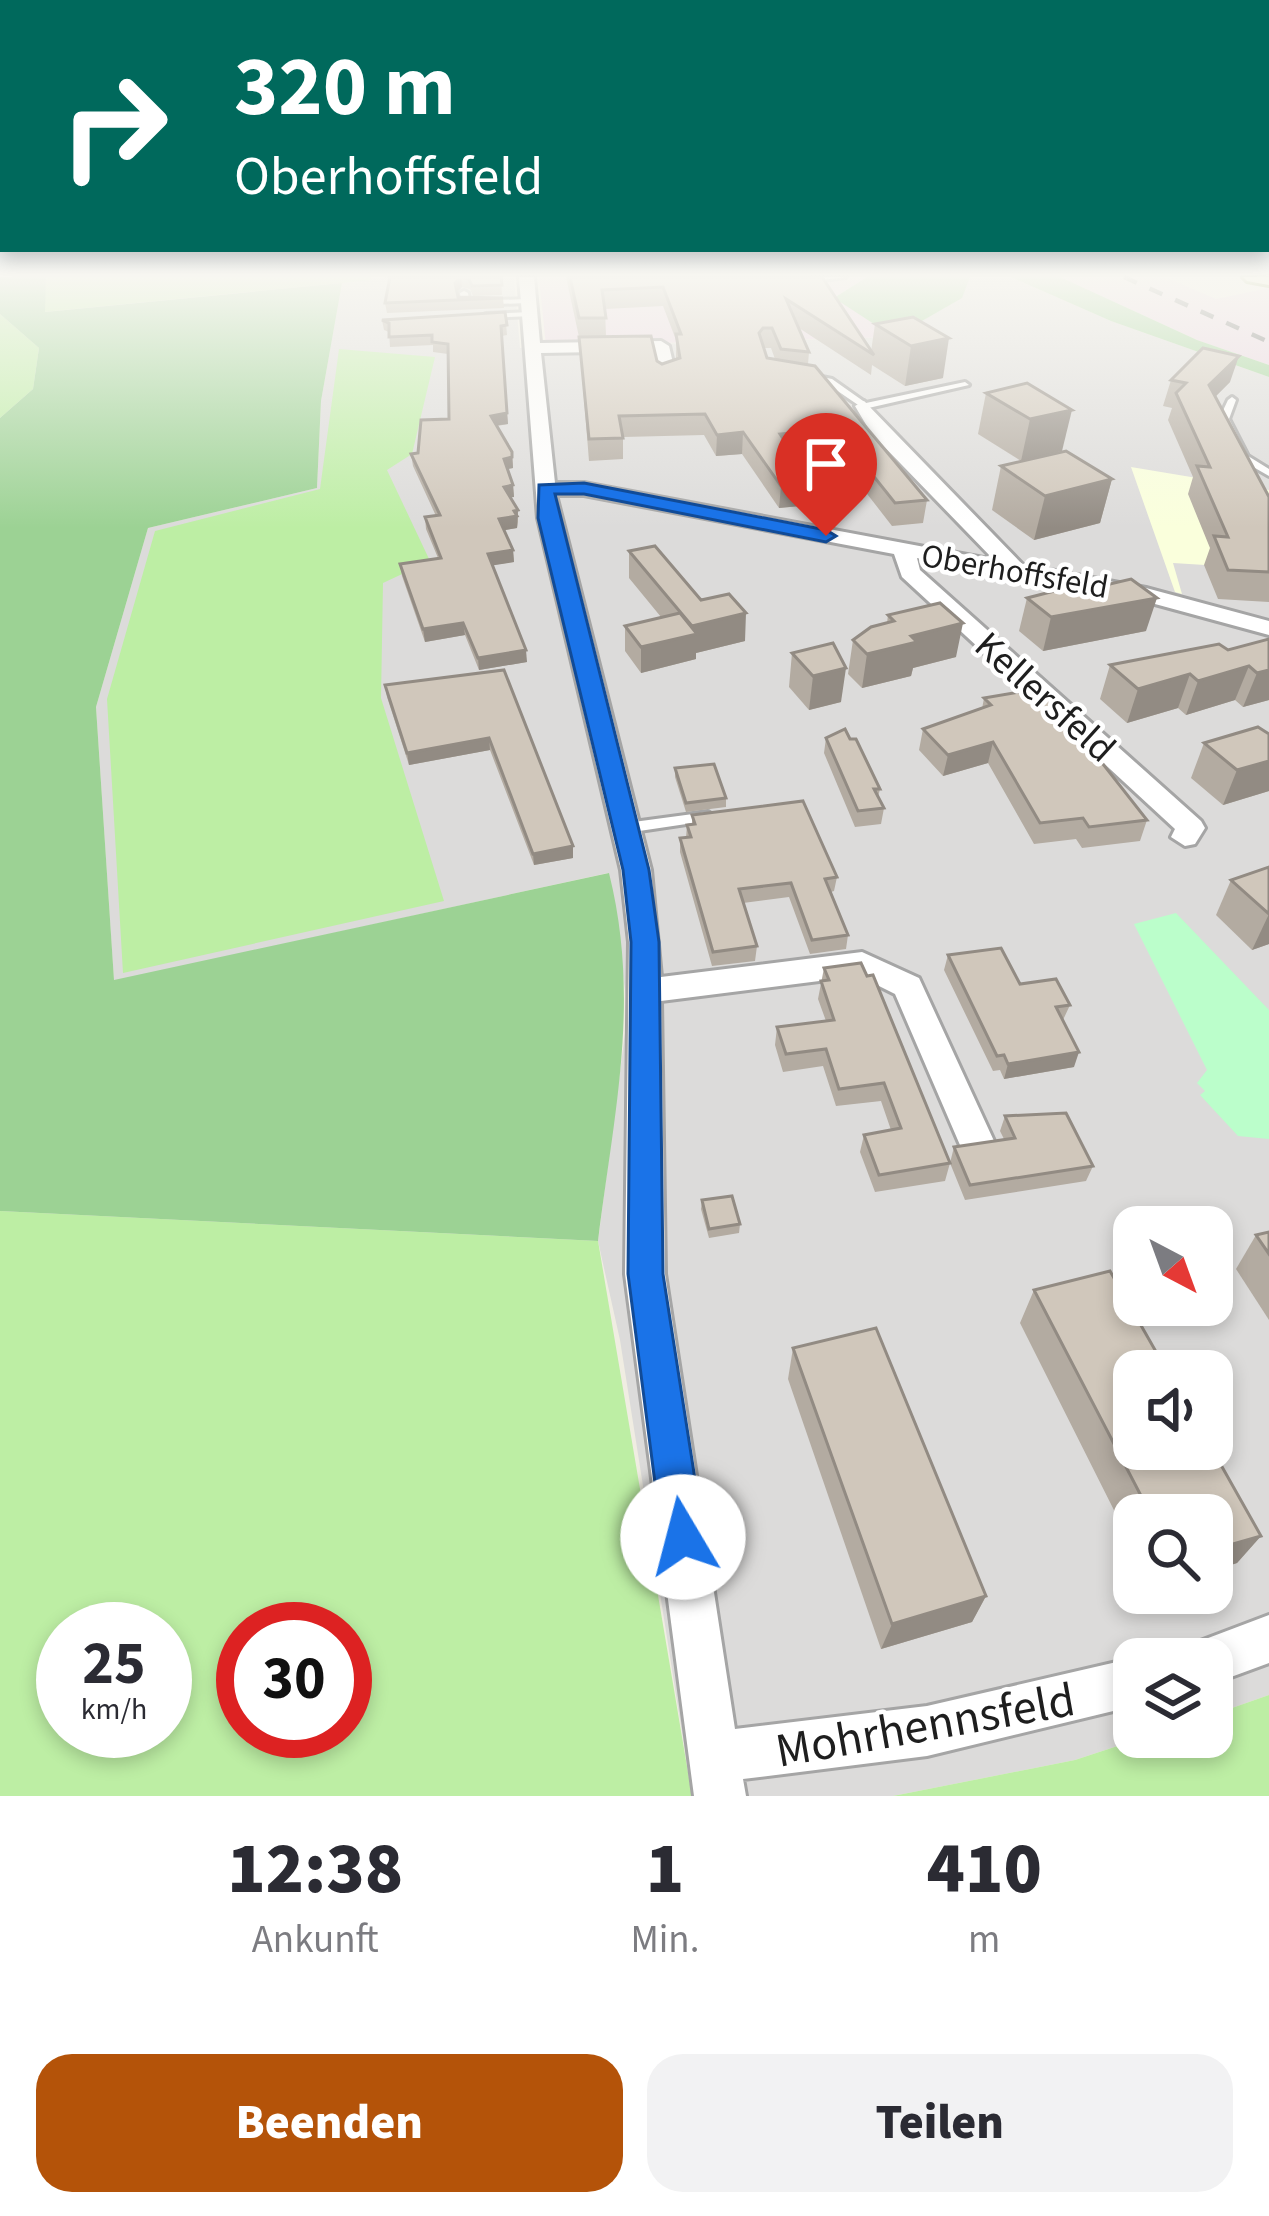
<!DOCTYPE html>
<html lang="de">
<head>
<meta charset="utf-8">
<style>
  body { margin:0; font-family:"Source Sans 3",sans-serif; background:#f2f2f3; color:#2b2b33; height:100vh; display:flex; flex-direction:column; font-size:45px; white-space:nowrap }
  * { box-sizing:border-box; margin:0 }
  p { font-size:39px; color:#7c7c81 }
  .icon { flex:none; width:66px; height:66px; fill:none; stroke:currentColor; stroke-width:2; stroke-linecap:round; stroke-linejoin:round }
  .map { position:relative; height:1796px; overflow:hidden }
  .panel { display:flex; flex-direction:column; background:#fff; flex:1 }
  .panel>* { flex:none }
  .hud { position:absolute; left:0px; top:0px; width:1269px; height:252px; box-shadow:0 6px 18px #0003; background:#00695c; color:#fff; overflow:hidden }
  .needle { width:78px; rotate:139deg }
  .controls { position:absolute; left:1113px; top:1206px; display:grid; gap:24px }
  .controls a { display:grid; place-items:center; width:120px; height:120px; border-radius:24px; background:#fff; box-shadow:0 6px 18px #0003; font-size:60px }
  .speed { position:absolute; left:36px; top:1602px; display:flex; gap:24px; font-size:60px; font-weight:700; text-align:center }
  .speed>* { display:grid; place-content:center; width:156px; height:156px; border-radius:50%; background:#fff; box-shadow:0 6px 18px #0003; line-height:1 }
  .speed small { font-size:30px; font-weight:400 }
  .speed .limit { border:18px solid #d22; background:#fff; color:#111 }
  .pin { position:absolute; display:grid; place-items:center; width:102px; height:102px; color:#fff; margin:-123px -51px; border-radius:50% 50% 50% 0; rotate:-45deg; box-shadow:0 0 12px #0007 }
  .pin .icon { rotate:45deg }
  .me { position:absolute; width:132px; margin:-66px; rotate:352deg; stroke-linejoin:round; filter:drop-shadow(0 0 9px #0008) }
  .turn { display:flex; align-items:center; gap:42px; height:252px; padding:0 36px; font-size:54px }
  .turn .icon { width:156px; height:156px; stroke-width:2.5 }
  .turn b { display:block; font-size:84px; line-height:102px }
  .eta { display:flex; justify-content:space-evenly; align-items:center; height:204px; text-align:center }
  .eta b { font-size:72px; font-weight:800; line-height:84px }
  .button { display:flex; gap:24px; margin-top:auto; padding:24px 36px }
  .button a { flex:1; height:138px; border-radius:36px; background:#b45309; color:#fff; font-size:48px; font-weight:800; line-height:138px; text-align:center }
  .button a+a { background:#f2f2f3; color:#2b2b33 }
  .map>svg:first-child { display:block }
</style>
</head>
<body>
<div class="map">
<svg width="1269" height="1796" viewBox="0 0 1269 1796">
  <rect width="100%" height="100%" fill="#f0ede2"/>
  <path fill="#dcdbda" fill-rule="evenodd" d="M371,277H514L520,348L894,337L961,298L970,277H1011L1111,321L1269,377V1695L1212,1715V1659H1134V1737H1145L1075,1760L893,1796H692L620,1340L598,1241L628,1010L608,873L114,981L96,707L148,528L317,488L321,401L342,283ZM1134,1227H1212V1305H1134ZM1134,1371H1212V1449H1134ZM1134,1515H1212V1593H1134Z"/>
  <g fill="#e9d4e2">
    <path d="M539,277H867L835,297L894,337L546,346Z"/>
    <path d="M1060,277H1165L1216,299L1269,288V365L1197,340Z"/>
  </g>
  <path fill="#faffdc" d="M1131,467L1269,490V569L1173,563L1182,594L1175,592Z"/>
  <g fill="#bdeea4" fill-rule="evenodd">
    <path d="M46,277H371V280L44,312Z"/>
    <path d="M0,314L39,348L33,389L0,418Z"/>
    <path d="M339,349L435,357L412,454L387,470L430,561L383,583L381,698L444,901L123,973L107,699L155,531L320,489Z"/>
    <path d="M0,1211L598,1241L692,1796H0ZM63,1629H165V1731H63ZM243,1629H345V1731H243Z"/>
    <path d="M1269,1695V1796H893L1075,1760L1145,1737H1212V1715Z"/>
  </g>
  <g fill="#9cd294">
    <path d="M0,277H46L45,312L342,283L321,401L317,488L148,528L96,707L114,980L609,873C641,1001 614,1112 598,1241L0,1211V418L33,389L39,348L0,314Z"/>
    <path d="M867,277H970L962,298L894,337L834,298Z"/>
    <path d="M1011,277H1060L1197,340L1269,365V377L1111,321Z"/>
  </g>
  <path fill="#bbfecb" d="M1176,913L1269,1010V1139L1238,1136L1200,1095L1205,1091L1197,1083L1207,1070L1134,924Z"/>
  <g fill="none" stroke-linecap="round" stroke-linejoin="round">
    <g stroke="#a5a5a5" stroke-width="6">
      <g id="lane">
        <path d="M819,277H846L804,282L800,280Z"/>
        <path d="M464,291L468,293L469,301L528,299L532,301L528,303L465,305L461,303L460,293Z"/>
        <path d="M530,312H533V316L486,318L482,316L486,314Z"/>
        <path d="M812,375L832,379L866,403L965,382L969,385L864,409L826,383L809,380V376Z"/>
        <path d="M1232,397L1236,400L1229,419L1248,456L1269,469V476L1241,460L1219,419L1228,400Z"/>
        <path d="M708,812L715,817L713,820L626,833L619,828L626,823Z"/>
      </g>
    </g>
    <g stroke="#a5a5a5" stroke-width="6">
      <g id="street">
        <path d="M519,277H534L540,343L661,341L669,346L676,376L661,380L654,351L541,353L555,483H584L994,560L871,433L855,406L864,401L1023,565L1146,588L1269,621V635L1144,601L917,558L920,570L1201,821L1205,828L1195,844L1185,846L1171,837L1175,829L902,577L894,554L584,495H556L651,870L661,977L862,952L919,978L994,1141L989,1152L976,1156L963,1152L895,994L859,976L661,1001L665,1274L735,1729L927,1706L1134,1658V1706L927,1756L743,1779L746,1796H694L625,1274L629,942L621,870L538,518Z"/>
        <path d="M1269,1615V1663L1212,1684V1659H1188L1195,1643Z"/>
      </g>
    </g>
    <g stroke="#597900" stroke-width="6">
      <path id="secondary" d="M1243,277H1269V285L1247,281Z"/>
    </g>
    <use href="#lane" fill="#fff" fill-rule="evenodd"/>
    <use href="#street" fill="#fff" fill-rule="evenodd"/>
    <use href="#secondary" fill="#effeb2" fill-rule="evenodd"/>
    <path stroke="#6c6c6c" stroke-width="4.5" stroke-dasharray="14 14" stroke-linecap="butt" d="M1124,277L1269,342"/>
  </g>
  <g fill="#b3aba1" fill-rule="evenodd">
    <path d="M384,277H501L502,295L473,296L470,289L462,287L457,292L458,297L503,298L504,308L387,313L385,303L390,278Z"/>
    <path d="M566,277H822L871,352L875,324L913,317L943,378L905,386L872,365L871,375L799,328L809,352L808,364L927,500L923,523L892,526L833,450L793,454L810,505L779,508L742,454L716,456L704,435L623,437V459L589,461L579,337ZM663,306L676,340V359L662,364L606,336L605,309ZM764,348H771L775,359L767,358Z"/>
    <path d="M505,312L507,335L502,336L508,424L497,426L512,452L513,468L507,469L513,485L514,497H510L518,510V522L517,528L504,530L513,550L514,562L492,565L527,662L479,670L465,635L425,642L402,576L400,564L438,558L426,529L425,517L436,516L413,466L411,454L418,453L449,419L448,354L433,352V345L390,347L389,332L384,330L382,320Z"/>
    <path d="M1171,380L1230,382L1215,397L1269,497V602L1218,599L1204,565L1210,548L1188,494L1193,477L1168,420L1172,408L1163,406Z"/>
    <path d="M986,393L1072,410L1021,461L978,434Z"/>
    <path d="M1001,466L1112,479L1100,523L1034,540L992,510Z"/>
    <path d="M629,551L701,600L745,641L696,653V659L641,673L625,651V626L661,617L629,578Z"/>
    <path d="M1027,598L1146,631L1043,651L1019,631Z"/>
    <path d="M888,615L956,657L913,668L911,676L862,688L848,674L853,640L887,623Z"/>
    <path d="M1269,639V700L1243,707L1235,700L1186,715L1178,708L1127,723L1100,699L1110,665L1228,650Z"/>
    <path d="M792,653L841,702L809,710L789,687Z"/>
    <path d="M504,670L573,846V858L534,865L490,750L409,765L387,697L385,685Z"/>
    <path d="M984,698L1060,709L1057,720L1147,820L1140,841L1082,848L1076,839L1034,844L988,763L943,776L919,750L923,729L982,709Z"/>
    <path d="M1269,734V791L1223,805L1191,778L1204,743Z"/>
    <path d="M826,738L880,789L878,797L884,808L881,824L855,827L824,753Z"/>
    <path d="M675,768L726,798V807L686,812L675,777Z"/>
    <path d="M692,815L837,877L834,891L831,892L848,935L846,949L810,954L789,897L743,903L757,946L755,961L712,966L680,852V838H686L687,825L692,824Z"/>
    <path d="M1269,867V944L1252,950L1216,915L1231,880Z"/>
    <path d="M948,955L1070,1005L1063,1020L1074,1067L1004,1079L1000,1070L993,1071L944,970Z"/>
    <path d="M824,968L950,1163L945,1181L875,1192L860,1152L864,1135L891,1130L881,1101L836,1106L823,1066L783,1072L775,1045L777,1027L826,1021L818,999Z"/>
    <path d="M1005,1116L1093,1166L1086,1181L965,1200L950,1163L954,1147L1004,1139L1000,1131Z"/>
    <path d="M702,1200L740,1224L739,1233L709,1238L701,1209Z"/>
    <path d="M1269,1232V1320L1236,1269L1256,1235Z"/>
    <path d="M1034,1290L1261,1536L1237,1563L1212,1571V1515H1134V1550L1020,1323Z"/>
    <path d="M793,1348L986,1596L972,1622L881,1649L788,1379Z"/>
  </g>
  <g fill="#928b83">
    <path d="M461,277L462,287L456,293L455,283Z"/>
    <path d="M949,338L943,378L905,386L911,346Z"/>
    <path d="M1239,356L1230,382L1201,411L1209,385Z"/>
    <path d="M1072,410L1062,451L1021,461L1030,419Z"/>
    <path d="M507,413L508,424L492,426L491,416Z"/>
    <path d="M836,429L833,450L778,456L780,434Z"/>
    <path d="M743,432L742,454L716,456L717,435Z"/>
    <path d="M512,452L513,468L504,470V459Z"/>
    <path d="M1112,479L1100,523L1034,540L1045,496Z"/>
    <path d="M812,483L810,505L779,508L781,486Z"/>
    <path d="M513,485L514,497L505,498L504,487Z"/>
    <path d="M518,510L517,528L500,531L499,519Z"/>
    <path d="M513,550L514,562L489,566L488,554Z"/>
    <path d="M1157,598L1146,631L1043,651L1051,617Z"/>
    <path d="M746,613L745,641L696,653V659L641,673V647L692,626Z"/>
    <path d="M463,623L465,635L425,642L423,629Z"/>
    <path d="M963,623L956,657L913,668L911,676L862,688L867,654L911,636Z"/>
    <path d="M526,650L527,662L479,670L478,658Z"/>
    <path d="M1249,666L1235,700L1186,715L1198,681Z"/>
    <path d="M846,668L841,702L809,710L813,676Z"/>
    <path d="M1269,670V700L1243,707L1257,673Z"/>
    <path d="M1190,674L1178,708L1127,723L1138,689Z"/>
    <path d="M489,738L490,750L409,765L407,753Z"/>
    <path d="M993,742L988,763L943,776L948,755Z"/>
    <path d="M1269,761V791L1223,805L1237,770Z"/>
    <path d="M573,846V858L534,865L533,854Z"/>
    <path d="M1269,914V944L1252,950Z"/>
    <path d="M1079,1052L1074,1067L1004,1079L1008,1064Z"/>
    <path d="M1261,1536L1237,1563L1212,1571V1550Z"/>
    <path d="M986,1596L972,1622L881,1649L892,1624Z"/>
  </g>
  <g fill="#d0c7bb" stroke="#928b83" stroke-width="3">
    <path d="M390,277H501L502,285L472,286L469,279L461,277L455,283L458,297L503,298L385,303Z"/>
    <path d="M570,277H822L874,355L786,299L809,352L781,349L772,328H763L759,333L767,358L815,366L927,500L895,503L836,429L780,434L812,483L781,486L743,432L717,435L705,414L619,416L623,438L589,439L579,337L651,336L657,361L662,364L680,358L676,334H681L663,287L602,290L606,318H579Z"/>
    <path d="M505,312L507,325L501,326L507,413L491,416L512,452V457L504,459L513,485L504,487L518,510L514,511L517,516L499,519L513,550L488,554L526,650L478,658L463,623L423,629L400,564L441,558L425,517L440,515L411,454L418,453L421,420L449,419L448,344L432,342V335L389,337V323L382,320Z"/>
    <path d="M913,317L949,338L911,346L875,324Z"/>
    <path d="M1203,348L1239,356L1209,385L1269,497V572L1228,570L1214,536L1228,537L1197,466L1210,467L1176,393L1186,383L1171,380Z"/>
    <path d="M1027,383L1072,410L1030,419L986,393Z"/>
    <path d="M1066,451L1112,479L1045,496L1001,466Z"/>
    <path d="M655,546L701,600L729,594L746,613L692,626L629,551Z"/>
    <path d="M1131,579L1157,598L1051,617L1027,598L1078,585L1084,590Z"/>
    <path d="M940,603L963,623L911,636L917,642L867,654L853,640L871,627L894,621L888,615Z"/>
    <path d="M680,613L697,634L641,647L625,626Z"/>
    <path d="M1269,639V670L1257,673L1249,666L1198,681L1190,674L1138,689L1110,665L1219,644L1228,650Z"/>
    <path d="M833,643L846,668L813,676L792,653Z"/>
    <path d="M504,670L573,846L533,854L489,738L407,753L385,685Z"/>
    <path d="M1037,689L1060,709L1048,712L1099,759L1147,820L1089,827L1083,818L1040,823L993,742L948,755L923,729L991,705L984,698Z"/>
    <path d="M1258,727L1269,734V761L1237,770L1204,743Z"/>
    <path d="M845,729L850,739H856L880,789H874L884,808L858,811L826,738Z"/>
    <path d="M714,764L726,798L686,803L675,768Z"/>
    <path d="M803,801L837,877L825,879L848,935L812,940L791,883L739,889L757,946L713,952L680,838L691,837L687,825L695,824L692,815Z"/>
    <path d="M1269,867V914L1231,880Z"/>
    <path d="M1001,948L1020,984L1056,979L1070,1005L1056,1007L1079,1052L1008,1064L1004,1055L997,1056L948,955Z"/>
    <path d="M861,963L867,976L873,975L950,1163L879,1175L864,1135L901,1128L884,1083L839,1089L826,1049L786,1054L777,1027L834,1020L821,981L829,980L824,968Z"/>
    <path d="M1066,1113L1093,1166L970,1185L954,1147L1015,1138L1005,1116Z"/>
    <path d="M732,1196L740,1224L709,1229L702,1200Z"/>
    <path d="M1269,1232V1254L1256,1235Z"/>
    <path d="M1110,1271L1167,1371H1134V1449H1212L1261,1536L1212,1550V1515H1151L1034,1290Z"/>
    <path d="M876,1328L986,1596L892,1624L793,1348Z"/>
  </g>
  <linearGradient id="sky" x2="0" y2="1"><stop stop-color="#8bbce5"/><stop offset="0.52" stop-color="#f8f7f2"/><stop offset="1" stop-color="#f8f7f2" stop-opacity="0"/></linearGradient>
  <rect width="1269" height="528" fill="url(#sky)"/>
  <path fill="#1a73e8" stroke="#114b97" stroke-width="3" d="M584,483L826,530L836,536L826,542L584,494H555L649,870L659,942L663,1274L704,1537L698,1552L683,1558L668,1552L662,1537L628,1274L631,942L623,870L538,518L539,485Z"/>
  <g text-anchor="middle" stroke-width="9" stroke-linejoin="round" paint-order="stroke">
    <g font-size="33" fill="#1e1e1e" stroke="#fff">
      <text transform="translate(1015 570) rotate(10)" y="12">Oberhoffsfeld</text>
    </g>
    <g font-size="39" fill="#1e1e1e" stroke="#fff">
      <text transform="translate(1046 696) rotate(42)" y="14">Kellersfeld</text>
    </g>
    <g font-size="48" fill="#1e1e1e" stroke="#fff">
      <text transform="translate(925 1724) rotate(-10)" y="17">Mohrhennsfeld</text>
    </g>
  </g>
</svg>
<div class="controls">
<a><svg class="needle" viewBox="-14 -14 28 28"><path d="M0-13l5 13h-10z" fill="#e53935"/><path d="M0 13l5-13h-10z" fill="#7c7c81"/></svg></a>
<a><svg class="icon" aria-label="sound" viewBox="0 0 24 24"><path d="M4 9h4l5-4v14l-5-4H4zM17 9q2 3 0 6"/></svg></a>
<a><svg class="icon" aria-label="search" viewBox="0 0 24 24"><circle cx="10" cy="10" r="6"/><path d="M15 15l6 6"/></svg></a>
<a><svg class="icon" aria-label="layers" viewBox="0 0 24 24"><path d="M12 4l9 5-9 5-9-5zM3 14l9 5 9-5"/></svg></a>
</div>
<div class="speed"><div>25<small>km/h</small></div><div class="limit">30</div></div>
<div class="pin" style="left:826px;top:536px;background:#d93025"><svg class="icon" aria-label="arrive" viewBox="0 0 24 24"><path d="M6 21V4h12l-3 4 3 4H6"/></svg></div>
<svg class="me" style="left:683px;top:1537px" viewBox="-20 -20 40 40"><circle r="19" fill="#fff"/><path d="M0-13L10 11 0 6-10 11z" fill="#1a73e8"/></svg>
<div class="hud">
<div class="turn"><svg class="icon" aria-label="right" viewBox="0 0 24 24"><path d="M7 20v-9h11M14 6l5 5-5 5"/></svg><div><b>320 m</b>Oberhoffsfeld</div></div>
</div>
</div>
<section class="panel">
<div class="eta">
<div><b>12:38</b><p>Ankunft</p></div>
<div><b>1</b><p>Min.</p></div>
<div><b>410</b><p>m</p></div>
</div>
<div class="button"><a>Beenden</a><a>Teilen</a></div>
</section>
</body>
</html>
